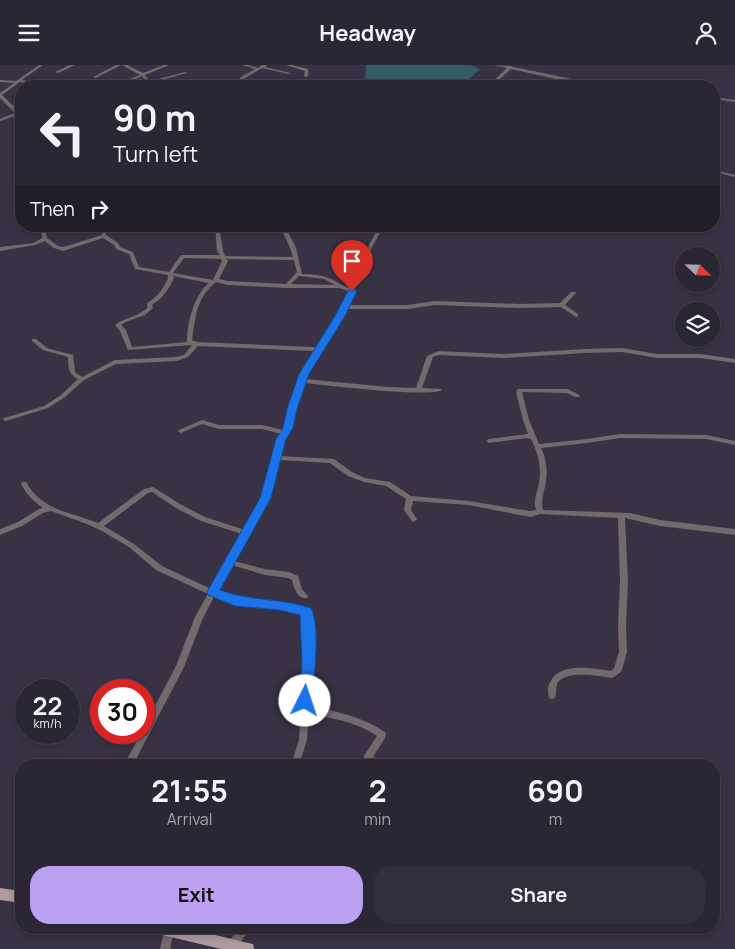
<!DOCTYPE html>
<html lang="en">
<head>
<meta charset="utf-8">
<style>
  body { margin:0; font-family:Manrope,sans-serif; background:#322e3b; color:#f1f3f6; height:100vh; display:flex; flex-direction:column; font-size:19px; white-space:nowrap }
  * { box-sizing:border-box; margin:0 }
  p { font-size:16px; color:#a5a5ac }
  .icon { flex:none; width:28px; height:28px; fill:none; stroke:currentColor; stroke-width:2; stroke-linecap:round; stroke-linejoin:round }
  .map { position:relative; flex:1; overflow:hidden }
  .side { position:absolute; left:15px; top:694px; width:705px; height:175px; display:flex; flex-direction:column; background:#2a2633; border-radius:20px; box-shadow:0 2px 8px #0003,0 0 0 1px #46434e }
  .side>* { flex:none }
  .banner { position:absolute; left:15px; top:15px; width:705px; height:152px; border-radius:20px; box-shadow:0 2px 8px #0003,0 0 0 1px #46434e; background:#2a2633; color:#f1f3f6; overflow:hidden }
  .needle { width:32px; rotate:113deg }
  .tools { position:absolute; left:675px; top:182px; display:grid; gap:10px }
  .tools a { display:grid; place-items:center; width:45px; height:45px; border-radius:50%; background:#2a2633; box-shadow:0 2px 8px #0003,0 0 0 1px #46434e; font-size:25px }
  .speed { position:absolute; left:15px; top:614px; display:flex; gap:10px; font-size:25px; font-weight:700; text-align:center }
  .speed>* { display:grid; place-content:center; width:65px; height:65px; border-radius:50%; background:#2a2633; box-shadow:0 2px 8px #0003,0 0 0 1px #46434e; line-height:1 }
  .speed small { font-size:12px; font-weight:400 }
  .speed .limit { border:8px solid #d22; background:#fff; color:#111 }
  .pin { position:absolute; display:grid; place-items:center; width:42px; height:42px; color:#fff; margin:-51px -21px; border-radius:50% 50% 50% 0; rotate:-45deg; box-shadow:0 0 5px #0007 }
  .pin .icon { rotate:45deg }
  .me { position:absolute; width:55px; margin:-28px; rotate:4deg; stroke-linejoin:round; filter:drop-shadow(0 0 4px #0008) }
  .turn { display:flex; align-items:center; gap:18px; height:105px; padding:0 15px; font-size:22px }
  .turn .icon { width:65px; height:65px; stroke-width:2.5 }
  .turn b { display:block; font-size:35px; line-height:42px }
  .then { display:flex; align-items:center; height:48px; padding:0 15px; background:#0003; gap:10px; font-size:19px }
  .eta { display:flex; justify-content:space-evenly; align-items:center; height:85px; text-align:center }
  .eta b { font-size:30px; font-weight:700; line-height:35px }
  .cta { display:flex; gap:10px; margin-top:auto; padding:10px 15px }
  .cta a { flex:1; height:58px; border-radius:20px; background:#bca0f2; color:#111; font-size:20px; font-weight:700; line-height:58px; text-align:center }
  .cta a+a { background:#322e3b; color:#f1f3f6 }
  header { display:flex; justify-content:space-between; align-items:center; height:65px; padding:0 15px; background:#2a2633; font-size:22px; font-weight:700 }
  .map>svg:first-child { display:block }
</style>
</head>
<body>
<header><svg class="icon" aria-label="menu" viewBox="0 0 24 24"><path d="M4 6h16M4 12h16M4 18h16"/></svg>Headway<svg class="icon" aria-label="person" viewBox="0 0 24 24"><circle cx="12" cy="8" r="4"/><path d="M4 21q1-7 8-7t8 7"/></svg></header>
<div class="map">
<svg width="735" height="884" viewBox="0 0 735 884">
  <rect width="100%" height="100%" fill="#383244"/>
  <path fill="#365c63" d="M366,0H470L480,4L462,21H365Z"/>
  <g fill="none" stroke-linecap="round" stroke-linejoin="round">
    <g fill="#74696b" fill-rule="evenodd">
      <path d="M39,0H43L22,15L54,21H46L20,17L2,30L21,48V51L18,50L0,56V54L15,48L0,33V28L14,18L0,17V15L16,16Z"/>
      <path d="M70,0H75L58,8L55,7Z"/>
      <path d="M116,0H121L96,13L93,12Z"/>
      <path d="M122,0H127L143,8L164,0H169L145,10L148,14H158L185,7L187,8L158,16H146L142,11L127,18L128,21H124V16L140,10Z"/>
      <path d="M242,0H248L258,3L262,0H267L265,2L291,8L289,9L262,3L242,15L275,18L277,19L276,20L241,17L242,21H238V15L241,12L255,4Z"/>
      <path d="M286,0H292L308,4V11L306,12L304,11L305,6Z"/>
      <path d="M494,0L511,1L513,2L582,16L628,20L630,21C590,24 549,12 511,4L492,21H488L507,3Z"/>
      <path d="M714,32L735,35V37L714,34Z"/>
      <path d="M714,105L735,110V112L714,107Z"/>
      <path d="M41,161H45L47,173L58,181L63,182L102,170V166L95,161H101L106,165V170L118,178L120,182L133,187L139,202L169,207L181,190H220L217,186L215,161H219L223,186L225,191L293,192L290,183L280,161H285L296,183L302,209C312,209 322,210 331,214C338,217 342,221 350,223L369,180L379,161H384L373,180L355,224L356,225L353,227L347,240H408L435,236L519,239L560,238L571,227H575L576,228L565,240L578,249V251L576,252L561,242L519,243L435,240L408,244H346L343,251L307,309L305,314L388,322L416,323L427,291L438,286L503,289L585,284L622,283L657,289H701L735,294V298L701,293H657L622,287L585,288L503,293L439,290L433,292L422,323L441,324L442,325C429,333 327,320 304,318L295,344L291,363L284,374L280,391L334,394L352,407L365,413L390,417L411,431L469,436L530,446L536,445C533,435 537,428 539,418C542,402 538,388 531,374L527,373L489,378L486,376L489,374L528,369L523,355L516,327L518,324H568L579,330L580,331L579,332H575L567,328L522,327L529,355L539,379L587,374L620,369L706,370L735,376V380L706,374L620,373L587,378L541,383C546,393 548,404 546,416C545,426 540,434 543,445L630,448L660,455L735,464V470L660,461L625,453L628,517L626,560L627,587L622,605L621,607L612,613C599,611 568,605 558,617C555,622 557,628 555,633L552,634L549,633C548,627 547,622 550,617C560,597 592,603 611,606L614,603L619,587L618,560L620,517L618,453L540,449L530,452L469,440L413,436L411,445L417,454L414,457L412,456L404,445L406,434L386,421L364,417L348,411L330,398L279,395L269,433L234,496L265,504L289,507L298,511L302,524L308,531L307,533C297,535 294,522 292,515L288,513L265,510L232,500L217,526L228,531L279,537L309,545L313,565L309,641C336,646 363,652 385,667L386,670L385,673L373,692L389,697L390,700H363L364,691L377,671C357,657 332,653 309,649L307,675L299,700H291L299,675L305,565L303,549L279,543L227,537L214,532L203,553L184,602L133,700H124L141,668H144V662L176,601L195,552L208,529L156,505L129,482L102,466L87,459L51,446L43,448L22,461L0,470V464L18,457L39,444L43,443C33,436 27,430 21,419L22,417H26C42,446 71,447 98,458L144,424L153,422L180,439L205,452L245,465L263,433L278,374L281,369L262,364H219L202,359L183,367L181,368L178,366L179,365L202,355L219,360H262L283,365L298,316L301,309L315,287L313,286L198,281L188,292L177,296L116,299L84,315L65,332L48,343L6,356L4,355L3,354L4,353L44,341L61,330L78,314C68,309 68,302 68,292L43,285L32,276V274H36L47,283L73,290L75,307L82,312L115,295L176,292L184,290L192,280L128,285L120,266L115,260C125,252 138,252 147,243V238C158,232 163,224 168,213V210L135,204L129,189L116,184L114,180L103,173L63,186L54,183L45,176L35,180L0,186V182L34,178L42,173ZM184,193L221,194L222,196L213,215L173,208ZM226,194L294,195L297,207L286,219L228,216L219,214L228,196ZM173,211L209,218C194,230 187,258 187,277L132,282L126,265L121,260L128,256L145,250L153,243L152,240C163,233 169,224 174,213ZM299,211L324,214L335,220L291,219ZM216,217L228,220L286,223H339L348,226L337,251L317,283L314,282L197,277L192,275C196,251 196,233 216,217ZM152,427L176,443L201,456L242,469L211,524L162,501L134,479L104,461L148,428Z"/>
      <path d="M165,862H173L174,866L170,884H160Z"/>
      <path d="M239,862H251L236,884H228L227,880Z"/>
    </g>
    <g fill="#b09a9e" fill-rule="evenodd">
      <path d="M0,823L21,826V838L0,835Z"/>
      <path d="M148,862H183L248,878L253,879L254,884H221L154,868L150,866Z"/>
    </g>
  </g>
  <path fill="#1a73e8" stroke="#114b97" d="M352,223L357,226L345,251L309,309L297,344L293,363L286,374L271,433L220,525C249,536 281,533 311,543C321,563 314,614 311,636L309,641L305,642L300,641L298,636L302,599L300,550L279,545L235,541L208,530L207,527L260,433L276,374L283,363L287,344L299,309L335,251L348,226Z"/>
</svg>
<div class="tools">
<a><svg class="needle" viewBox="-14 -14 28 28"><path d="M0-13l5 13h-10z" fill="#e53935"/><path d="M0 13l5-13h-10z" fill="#a5a5ac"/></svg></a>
<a><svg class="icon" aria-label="layers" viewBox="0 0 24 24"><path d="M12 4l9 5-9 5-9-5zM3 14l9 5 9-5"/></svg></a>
</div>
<div class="speed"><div>22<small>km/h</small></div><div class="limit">30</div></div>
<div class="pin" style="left:352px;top:226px;background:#d93025"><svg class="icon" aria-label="arrive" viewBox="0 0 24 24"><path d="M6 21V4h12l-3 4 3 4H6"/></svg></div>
<svg class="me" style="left:305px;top:636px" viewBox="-20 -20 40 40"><circle r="19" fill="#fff"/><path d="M0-13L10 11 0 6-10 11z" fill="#1a73e8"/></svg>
<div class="banner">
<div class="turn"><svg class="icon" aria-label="left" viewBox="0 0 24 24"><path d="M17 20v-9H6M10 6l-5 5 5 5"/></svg><div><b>90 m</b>Turn left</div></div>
<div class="then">Then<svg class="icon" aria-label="right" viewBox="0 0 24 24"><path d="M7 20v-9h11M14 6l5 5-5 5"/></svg></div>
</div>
<section class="side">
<div class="eta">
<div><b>21:55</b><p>Arrival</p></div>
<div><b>2</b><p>min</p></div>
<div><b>690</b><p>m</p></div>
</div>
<div class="cta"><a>Exit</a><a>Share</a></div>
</section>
</div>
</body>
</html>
